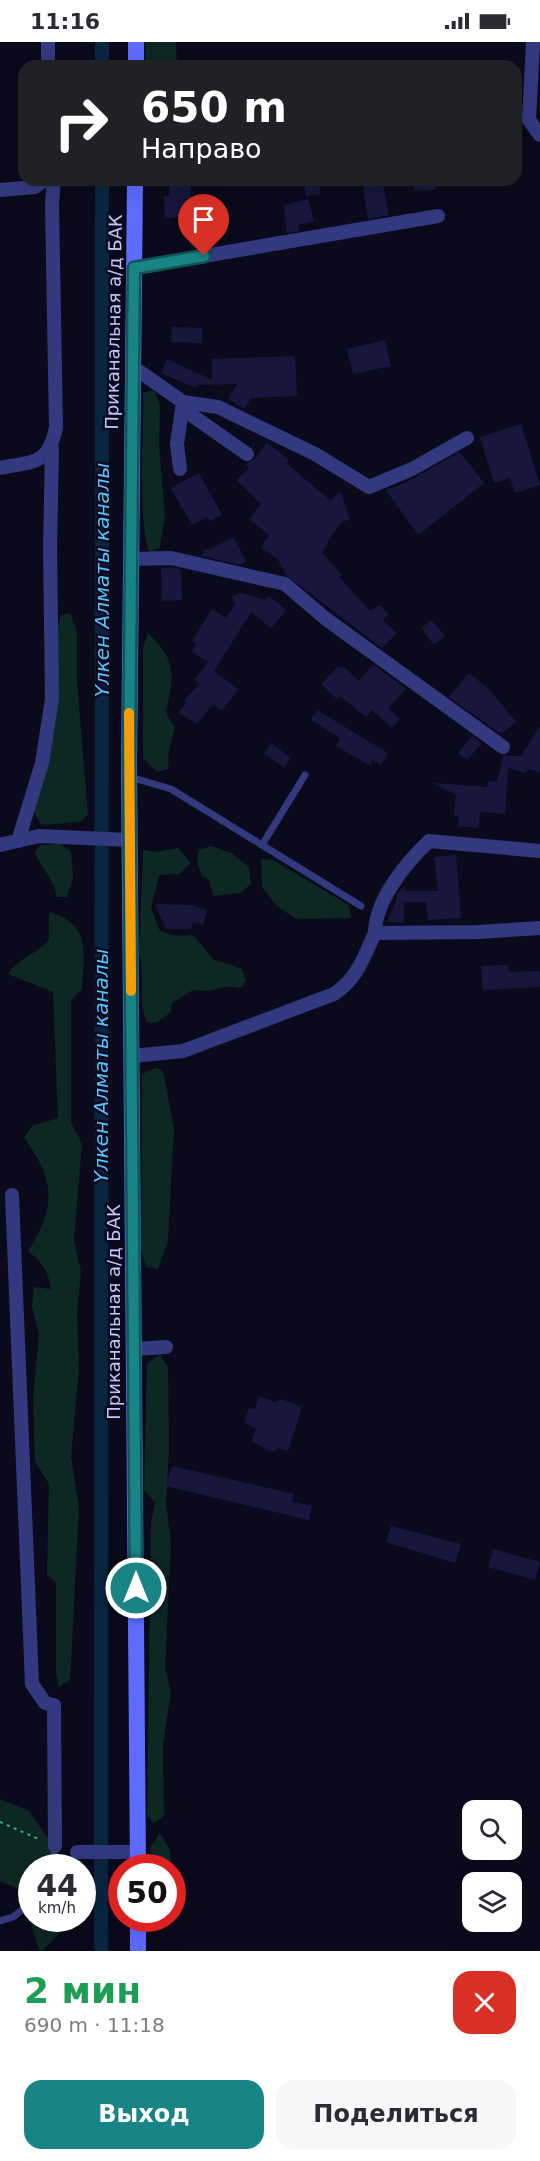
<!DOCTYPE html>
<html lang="ru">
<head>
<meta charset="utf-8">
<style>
  body { margin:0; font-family:"DejaVu Sans",sans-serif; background:#f7f7f7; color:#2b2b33; height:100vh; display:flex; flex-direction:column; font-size:22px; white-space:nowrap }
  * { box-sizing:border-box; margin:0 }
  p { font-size:20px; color:#7c7c81 }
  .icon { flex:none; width:33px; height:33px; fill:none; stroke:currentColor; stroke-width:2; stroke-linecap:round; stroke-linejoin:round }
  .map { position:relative; height:1909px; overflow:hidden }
  .details { display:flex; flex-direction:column; background:#fff; flex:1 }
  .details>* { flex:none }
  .hud { position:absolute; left:18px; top:18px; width:504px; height:126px; border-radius:18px; box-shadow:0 6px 24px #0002; background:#202124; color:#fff; overflow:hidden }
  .tools { position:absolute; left:462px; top:1758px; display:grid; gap:12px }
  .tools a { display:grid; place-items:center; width:60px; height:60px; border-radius:12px; background:#fff; box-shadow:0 6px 24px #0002; font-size:30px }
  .speed { position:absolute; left:18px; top:1812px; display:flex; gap:12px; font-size:30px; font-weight:700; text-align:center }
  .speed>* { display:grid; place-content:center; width:78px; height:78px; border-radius:50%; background:#fff; box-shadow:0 6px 24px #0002; line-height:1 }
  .speed small { font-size:15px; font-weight:400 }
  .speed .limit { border:9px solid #d22; background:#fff; color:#111 }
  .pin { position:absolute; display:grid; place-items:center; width:51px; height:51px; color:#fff; margin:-62px -26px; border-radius:50% 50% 50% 0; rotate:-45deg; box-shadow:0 0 6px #0007 }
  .pin .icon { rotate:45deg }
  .me { position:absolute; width:66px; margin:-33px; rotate:0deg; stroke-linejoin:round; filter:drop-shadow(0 0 4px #0008) }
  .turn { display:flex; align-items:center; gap:21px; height:126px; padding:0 24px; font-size:27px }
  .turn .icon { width:78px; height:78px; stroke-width:2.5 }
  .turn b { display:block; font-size:42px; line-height:51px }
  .round { display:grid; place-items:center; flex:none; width:63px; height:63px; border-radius:18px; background:#f7f7f7 }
  .summary { display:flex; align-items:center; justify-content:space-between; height:102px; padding:0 24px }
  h1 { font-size:36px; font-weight:600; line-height:45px; color:#1e9e55 }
  .action { display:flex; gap:12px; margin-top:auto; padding:12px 24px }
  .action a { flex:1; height:69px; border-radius:18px; background:#188486; color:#fff; font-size:24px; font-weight:600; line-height:69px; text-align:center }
  .action a+a { background:#f7f7f7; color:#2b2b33 }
  .status { display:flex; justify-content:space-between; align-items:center; height:42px; padding:0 30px; background:#fff; direction:ltr }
  .status svg { height:16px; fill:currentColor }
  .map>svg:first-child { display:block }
</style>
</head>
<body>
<div class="status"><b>11:16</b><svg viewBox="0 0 49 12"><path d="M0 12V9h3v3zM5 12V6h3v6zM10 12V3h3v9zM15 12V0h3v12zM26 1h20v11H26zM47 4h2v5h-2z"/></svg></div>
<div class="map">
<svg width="540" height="1909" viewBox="0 0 540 1909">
  <rect width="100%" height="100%" fill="#0b0a1c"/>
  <g fill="#0d2723">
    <path d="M145,0H176L177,24H146Z"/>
    <path d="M154,348L160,364L159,403L165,473L160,505L150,510C137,486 144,385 143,351Z"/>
    <path d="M70,571L77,590V639L88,773L80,780L42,783L35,773L34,761L54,597L61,573Z"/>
    <path d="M148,591C179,621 173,633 166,671L175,686L169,706L168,727L157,730L143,716V606Z"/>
    <path d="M60,802L71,809L73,836L67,855H57C53,835 43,829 35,811L40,803Z"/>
    <path d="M211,804L231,811L249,825L251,842L240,851L214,854L208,837L202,834L197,821L199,808Z"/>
    <path d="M178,806L191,821L179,832L159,833L151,866L160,889L177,894L193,893L213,917L242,927L246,939L241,946C221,941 215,952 193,948L172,961L170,971L156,981L147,980C137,959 146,934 139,912L143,808L154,810Z"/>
    <path d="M261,817L273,818L349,863L351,876L296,877L277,864L262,845Z"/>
    <path d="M49,870C91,880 84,912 82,947L71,958V1081L82,1102L74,1198L81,1230L77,1271L79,1325L71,1415L79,1465L70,1638L59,1645L56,1630V1540L47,1533L49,1442L35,1419L33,1355L39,1292L32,1264L34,1245L51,1247C48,1229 42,1220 28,1209C57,1165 55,1137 24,1096L32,1084L58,1076L53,950L8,932C17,917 37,912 49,898Z"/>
    <path d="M156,1026L163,1029L174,1087L168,1198L158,1227L146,1225L141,1208L142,1032Z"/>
    <path d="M160,1312L168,1326L169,1405L166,1461L171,1501L165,1626L171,1650L163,1703L164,1774L154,1781L147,1774L151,1480L155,1461L144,1448L147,1322Z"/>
    <path d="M0,1757L29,1769L68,1825L32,1826V1876L73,1877L42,1909H39L21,1848L0,1839Z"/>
    <path d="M160,1791L169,1806L172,1825H152L150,1806Z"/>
  </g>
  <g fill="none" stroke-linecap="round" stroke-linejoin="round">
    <g stroke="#092641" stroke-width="14">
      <path d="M102,24V0"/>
      <path d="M101,1909L102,138"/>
    </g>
  </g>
  <g fill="#19163e">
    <path d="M170,138H188L190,142L192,174L165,176L164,154H169Z"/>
    <path d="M304,138H318L321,152L306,154Z"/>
    <path d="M414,138H435V148L414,149Z"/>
    <path d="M383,141L389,173L368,177L363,144Z"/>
    <path d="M308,157L314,179L298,183L299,189L287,191L284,163Z"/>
    <path d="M207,171L214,201L191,206L184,177Z"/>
    <path d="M172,285L202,286V301L171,300Z"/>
    <path d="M385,298L391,324L353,332L347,307Z"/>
    <path d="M295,314L297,354L251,356L244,367L228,357L237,342L197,343L196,346L161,331L167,317L212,338V317Z"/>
    <path d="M521,382L540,443L515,451L510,436L494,441L480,395Z"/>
    <path d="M267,400L289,419L286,421L331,459L340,449L350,477L342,480L333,491L322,511L342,533L339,535L370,569L379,563L389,572L383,578L397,591L382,606L286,533L278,517L261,506L269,493L249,477L261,462L236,438L249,426L245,422L254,418Z"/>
    <path d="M460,410L484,441L418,493L386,448L405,441Z"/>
    <path d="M199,431L222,473L210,479L207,475L192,483L171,446Z"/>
    <path d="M233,495L246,519L240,523L202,514L204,507L209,508Z"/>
    <path d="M172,525L181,528L182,558L162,559L161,526Z"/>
    <path d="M240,551L266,558L269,554L286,568L271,586L251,570L214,629L238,647L222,669L213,662L197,682L179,671L186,660L184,658L200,642L194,638L208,620L192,610L196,602L192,599L212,567L226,576L235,562L232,554Z"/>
    <path d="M432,578L445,594L434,603L421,586Z"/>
    <path d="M373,622L406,647L388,666L400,677L392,686L372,668L366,675L340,654L337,657L321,642L336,626L344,625L359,639Z"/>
    <path d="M469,631L490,648L516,680L501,692L449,655Z"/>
    <path d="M317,668L388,711L381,723L372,718L371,724L336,704L340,696L311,678Z"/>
    <path d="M540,684V730L527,727L526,731L508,726L505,772L480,770L479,786L458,784L459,774H454L456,753L433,741L487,745L488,739L497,740L503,714H521Z"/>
    <path d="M472,694L482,701L467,718L458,711Z"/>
    <path d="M271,701L291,716L284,726L264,711Z"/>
    <path d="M456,813L461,876L428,878L426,860H404V881L387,880L396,860V853L405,843V849H438L434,815Z"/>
    <path d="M155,862L192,863L207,868L203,883L193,880L191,887H166Z"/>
    <path d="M508,923L509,930L540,929V945L483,948L481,924Z"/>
    <path d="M259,1354L275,1360L281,1357L302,1365L288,1409L278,1406L276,1409H269L252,1399L256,1386L247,1382L245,1377L249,1366L255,1367Z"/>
    <path d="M172,1424L294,1452L292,1460L312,1464L309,1478L166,1444Z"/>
    <path d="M391,1484L461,1502L455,1521L386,1500Z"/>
    <path d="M493,1507L540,1520L535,1538L488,1525Z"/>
  </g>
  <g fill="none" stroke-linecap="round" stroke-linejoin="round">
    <path stroke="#27b299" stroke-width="2" stroke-dasharray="3 4.5" stroke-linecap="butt" d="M0,1780L41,1798"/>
    <g stroke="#33397e" stroke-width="7">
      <path d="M130,735L171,747L262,803L305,733"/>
      <path d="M262,803L361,864"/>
      <path d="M53,1826L55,1804"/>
      <path d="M0,1879L13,1875L32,1860"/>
    </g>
    <g stroke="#33397e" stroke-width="14">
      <path d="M48,0V24"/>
      <path d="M533,0L529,78L540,93"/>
      <path d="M0,148L35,145L44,138"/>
      <path d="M134,226L438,174"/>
      <path d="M133,325L183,360L218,365L315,412L369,445L412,427L467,396"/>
      <path d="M183,360L190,372L247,412"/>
      <path d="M0,426C34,419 49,423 56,385L52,162L54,138"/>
      <path d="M180,427L177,402L183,360"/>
      <path d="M131,517L171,516L285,542L326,577L503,705"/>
      <path d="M18,799L42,721L52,657L50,506L52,406"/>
      <path d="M0,803L39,794L129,798"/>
      <path d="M375,891C375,858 406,821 429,799L540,809"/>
      <path d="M132,1014L183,1009L334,952C358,936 363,916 375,891L478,890L540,886"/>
      <path d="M12,1153L32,1642L45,1661L54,1663L55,1804"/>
      <path d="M134,1307L166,1305"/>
      <path d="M77,1810H138"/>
    </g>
    <g stroke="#5d6cff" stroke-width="16">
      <path d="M136,24V0"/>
      <path d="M135,138L129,724L138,1826"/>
      <path d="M138,1909V1876"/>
    </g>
  </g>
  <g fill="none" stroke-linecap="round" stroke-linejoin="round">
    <g stroke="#105657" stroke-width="15">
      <path id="route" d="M136,1546L129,724L134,226L204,214"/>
    </g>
    <use href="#route" stroke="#188486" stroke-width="10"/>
    <path stroke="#f59e0b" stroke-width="10" d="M129,671L131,949"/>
  </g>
  <g text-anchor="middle" stroke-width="5" stroke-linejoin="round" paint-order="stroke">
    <g font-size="18" fill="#c6c6ff" stroke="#0b0a1c">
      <text transform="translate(114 280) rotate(-89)" y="6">Приканальная а/д БАК</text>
      <text transform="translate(114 1270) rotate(-90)" y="6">Приканальная а/д БАК</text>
    </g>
    <g font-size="20" font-style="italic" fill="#54c4ff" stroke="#0b0a1c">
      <text transform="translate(102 538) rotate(-90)" y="7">Үлкен Алматы каналы</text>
      <text transform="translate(101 1024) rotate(-90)" y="7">Үлкен Алматы каналы</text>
    </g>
  </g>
</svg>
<div class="tools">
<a><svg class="icon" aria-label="search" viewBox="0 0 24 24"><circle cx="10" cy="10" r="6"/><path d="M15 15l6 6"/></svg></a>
<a><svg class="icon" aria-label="layers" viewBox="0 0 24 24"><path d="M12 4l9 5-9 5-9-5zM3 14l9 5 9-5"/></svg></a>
</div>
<div class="speed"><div>44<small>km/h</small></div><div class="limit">50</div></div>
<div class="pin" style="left:204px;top:214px;background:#d93025"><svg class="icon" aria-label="arrive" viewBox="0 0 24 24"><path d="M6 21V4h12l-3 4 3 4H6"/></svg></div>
<svg class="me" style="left:136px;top:1546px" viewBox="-20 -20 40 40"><circle r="17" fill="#188486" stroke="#fff" stroke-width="3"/><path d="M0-11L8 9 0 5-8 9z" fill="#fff"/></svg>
<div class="hud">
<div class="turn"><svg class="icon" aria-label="right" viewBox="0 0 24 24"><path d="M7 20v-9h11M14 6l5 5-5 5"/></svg><div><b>650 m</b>Направо</div></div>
</div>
</div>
<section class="details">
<div class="summary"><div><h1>2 мин</h1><p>690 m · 11:18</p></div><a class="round" style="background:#d93025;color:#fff"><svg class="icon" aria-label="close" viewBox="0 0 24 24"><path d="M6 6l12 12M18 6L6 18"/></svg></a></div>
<div class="action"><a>Выход</a><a>Поделиться</a></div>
</section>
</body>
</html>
